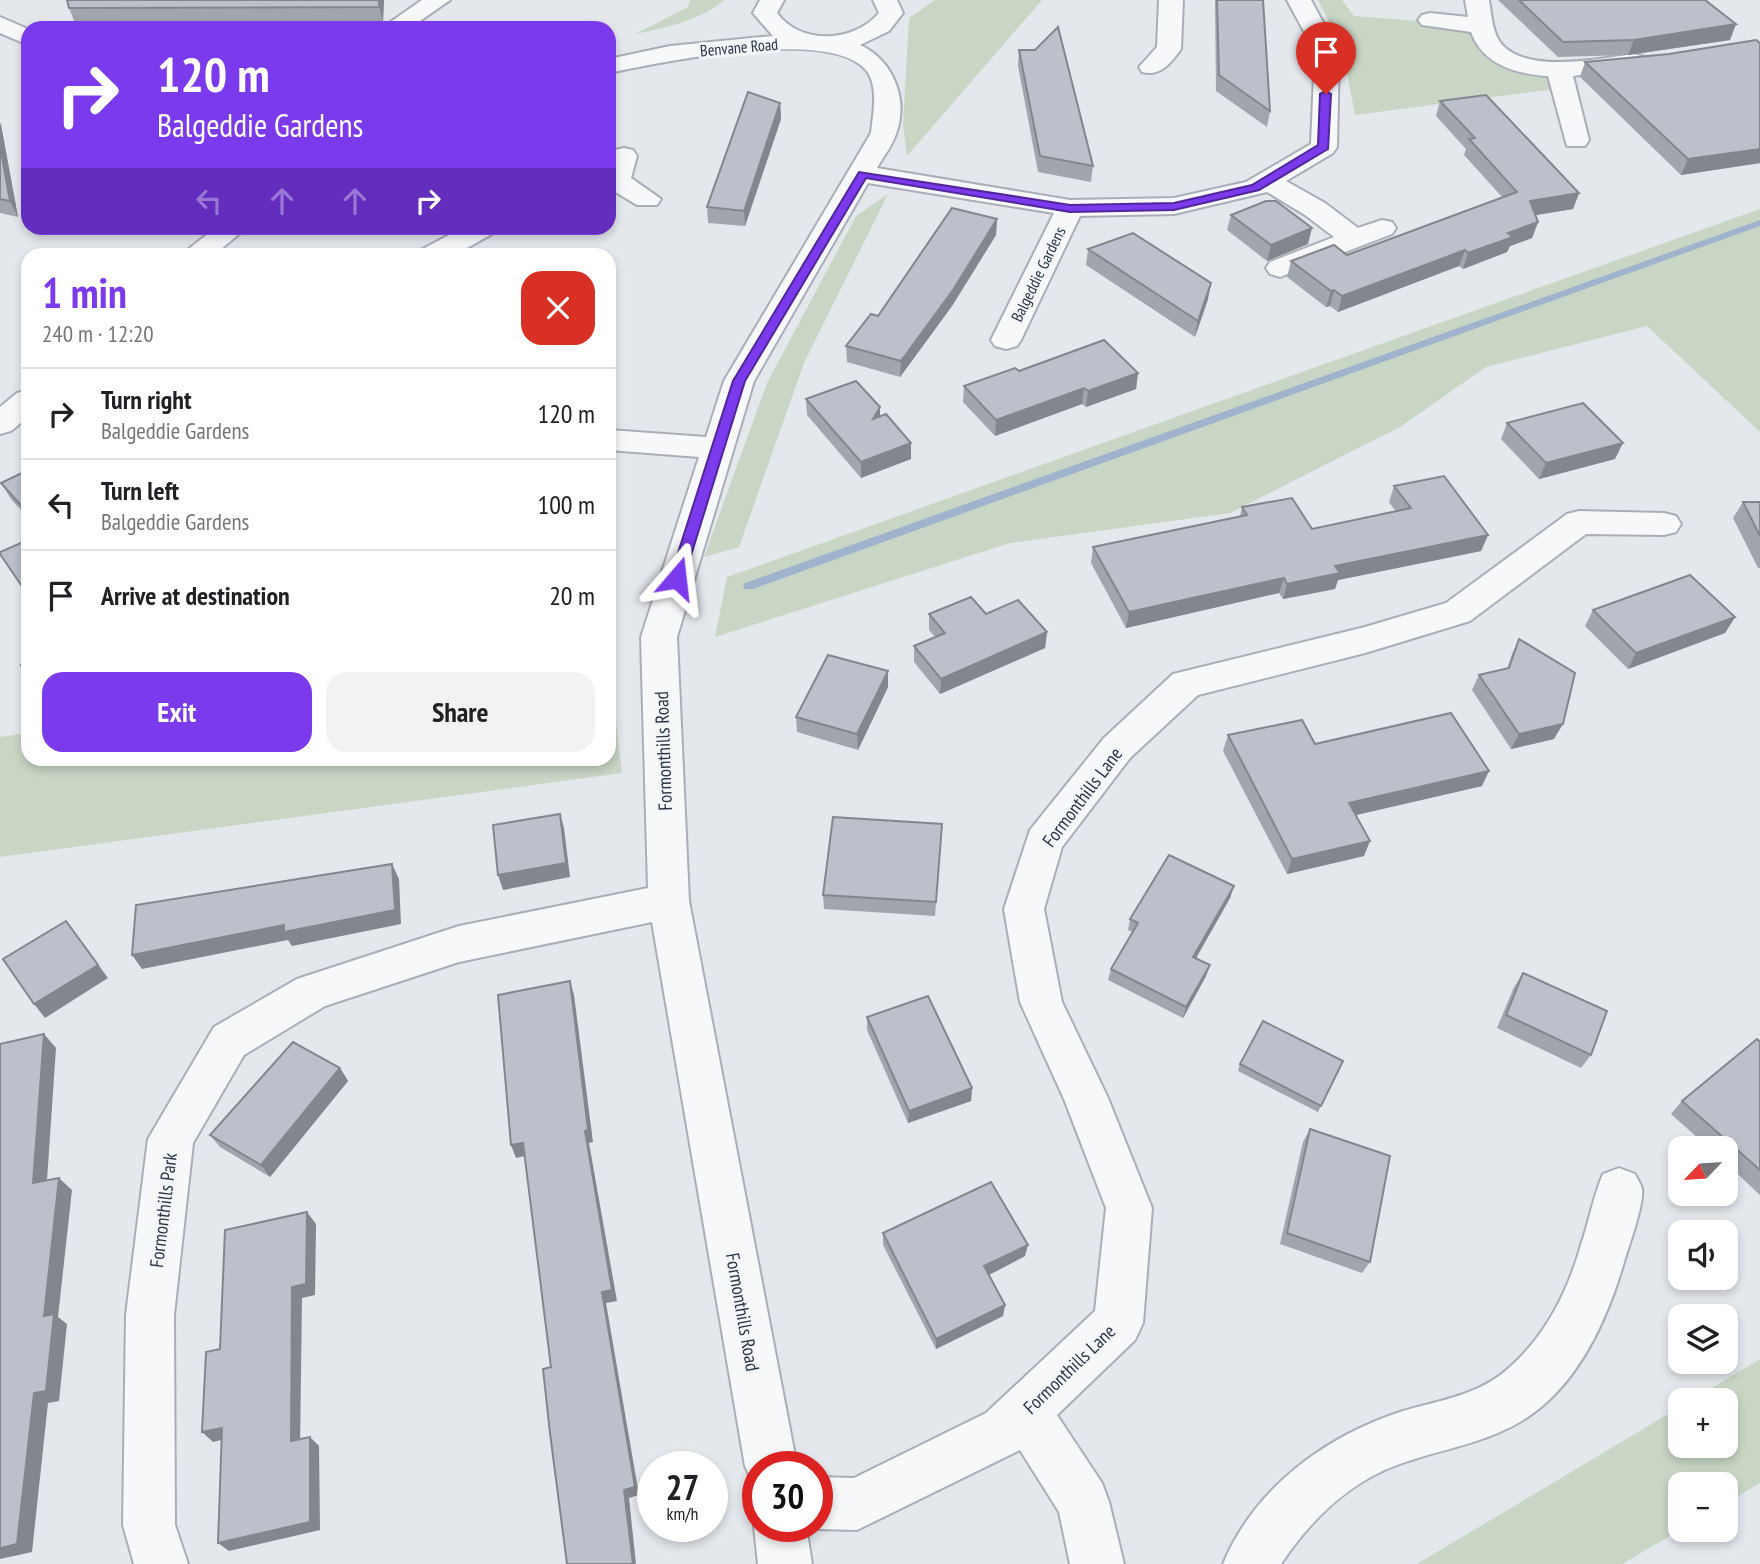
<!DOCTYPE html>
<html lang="en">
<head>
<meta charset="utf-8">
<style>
  body { margin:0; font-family:"PT Sans Narrow",sans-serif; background:#f2f2f2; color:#202124; height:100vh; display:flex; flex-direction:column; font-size:26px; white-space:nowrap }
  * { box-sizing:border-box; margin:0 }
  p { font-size:23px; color:#757577 }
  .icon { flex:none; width:38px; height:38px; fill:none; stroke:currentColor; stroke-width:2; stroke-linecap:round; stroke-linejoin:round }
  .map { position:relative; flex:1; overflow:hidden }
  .details { position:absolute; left:21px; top:248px; width:595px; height:518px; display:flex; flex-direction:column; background:#fff; border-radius:21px; box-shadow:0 4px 10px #0003 }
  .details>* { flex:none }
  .guide { position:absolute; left:21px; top:21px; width:595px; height:214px; border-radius:21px; box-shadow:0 4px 10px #0003; background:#7c3aed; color:#fff; overflow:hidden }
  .needle { width:46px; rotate:245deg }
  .fabs { position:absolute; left:1668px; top:1136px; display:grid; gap:14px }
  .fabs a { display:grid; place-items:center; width:70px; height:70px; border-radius:14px; background:#fff; box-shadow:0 4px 10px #0003; font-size:35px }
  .speed { position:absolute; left:637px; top:1451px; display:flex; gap:14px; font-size:35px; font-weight:700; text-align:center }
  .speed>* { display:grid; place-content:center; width:91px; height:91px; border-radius:50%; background:#fff; box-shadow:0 4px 10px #0003; line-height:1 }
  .speed small { font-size:18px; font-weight:400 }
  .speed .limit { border:10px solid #d22; background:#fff; color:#111 }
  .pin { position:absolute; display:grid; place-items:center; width:60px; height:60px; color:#fff; margin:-72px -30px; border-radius:50% 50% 50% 0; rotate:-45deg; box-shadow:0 0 7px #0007 }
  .pin .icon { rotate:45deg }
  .me { position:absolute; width:77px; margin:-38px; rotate:17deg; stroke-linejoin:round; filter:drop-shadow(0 0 5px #0008) }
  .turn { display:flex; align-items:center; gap:24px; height:147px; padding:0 21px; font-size:32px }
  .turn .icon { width:91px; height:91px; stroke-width:2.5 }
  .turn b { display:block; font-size:49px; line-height:60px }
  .lanes { display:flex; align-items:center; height:66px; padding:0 21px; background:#0003; justify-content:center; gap:35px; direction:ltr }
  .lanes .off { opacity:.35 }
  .round { display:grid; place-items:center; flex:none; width:74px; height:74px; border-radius:21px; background:#f2f2f2 }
  .summary { display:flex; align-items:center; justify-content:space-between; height:119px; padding:0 21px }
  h1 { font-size:42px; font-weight:700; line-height:52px; color:#7c3aed }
  .primary-button { display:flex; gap:14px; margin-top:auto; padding:14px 21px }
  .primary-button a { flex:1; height:80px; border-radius:21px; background:#7c3aed; color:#fff; font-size:28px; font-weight:700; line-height:80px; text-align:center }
  .primary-button a+a { background:#f2f2f2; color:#202124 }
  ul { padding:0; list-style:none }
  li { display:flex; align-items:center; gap:21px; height:91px; padding:0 21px; border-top:2px solid #e0e0e0 }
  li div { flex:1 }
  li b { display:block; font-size:26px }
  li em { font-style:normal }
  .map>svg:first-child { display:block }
</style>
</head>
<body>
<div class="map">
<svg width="1760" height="1564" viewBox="0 0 1760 1564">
  <rect width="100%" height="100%" fill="#e4e7ec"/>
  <g fill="#c9d6c5">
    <path d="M690,0H725C700,20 666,28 635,34L688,7Z"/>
    <path d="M935,0H1042L907,156L903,125L909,18Z"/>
    <path d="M1318,0H1342L1354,16L1483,26L1488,44L1538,68L1563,88L1355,115L1342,47Z"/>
    <path d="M888,194L804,363L739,547L704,557L767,383L856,216Z"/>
    <path d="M1760,209V432L1647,326L1486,367L1400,427L1230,513L1010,543L715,637L727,577Z"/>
    <path d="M609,663L622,773L0,857V737L28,733V760H609Z"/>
    <path d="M1760,1359V1483L1726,1503V1484H1680V1530L1622,1564H1417L1680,1407V1446H1726V1400H1692Z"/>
  </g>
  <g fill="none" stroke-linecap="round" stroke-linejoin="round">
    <path fill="#9fb4cc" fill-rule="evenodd" d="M1760,220V226L753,589H745L743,586L745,583Z"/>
    <g stroke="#a9aeb7" stroke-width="4">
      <g id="minor">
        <path d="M422,0H450L410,28H382Z"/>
        <path d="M760,0H784L777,13C800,45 854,43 879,13L873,0H897L903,13L889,31L860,45C893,60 909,99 896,134C892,146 883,157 877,168L1070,200L1174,198L1246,182L1311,144L1315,52L1287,0H1311L1339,52L1337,147L1333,153L1286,181L1325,203L1358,228L1382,220L1392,222L1396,228L1392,234L1280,277L1270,274L1266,268L1270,262L1334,237L1305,215L1267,192L1174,214L1080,216L1021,340L1017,346L1006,349L995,346L991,340L1054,213L868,183L754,381L677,637L689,901L797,1466H758V1486L753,1484L745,1466L652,922L459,962L325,1006L244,1055L193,1143L174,1315L175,1525L188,1564H134L123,1525L126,1315L148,1139L214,1027L297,979L459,926L648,888L641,637L699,457L609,450V430L706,437L724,381L871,133C873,114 879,86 866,70C830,27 661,62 609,73V59L670,46L773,36L753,13Z"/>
        <path d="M1159,0H1183L1181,49C1171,63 1160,77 1142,72L1139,67L1157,47Z"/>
        <path d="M1465,0H1489C1491,12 1492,26 1497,37C1516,76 1599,59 1633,54L1642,56L1645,61L1642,66L1633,68L1573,76L1589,140L1585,146H1567L1548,76C1516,74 1483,65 1471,32L1422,25L1418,20L1422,15L1430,13L1468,17Z"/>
        <path d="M0,17L28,29V45L0,33Z"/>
        <path d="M624,148L633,150L637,156L631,178L661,199L657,205H637L609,188V162L615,150Z"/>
        <path d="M215,228H246L213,256H180Z"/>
        <path d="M462,228H496L492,234L453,256H417L421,250Z"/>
        <path d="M28,390V417L11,431L0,434V407L17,393Z"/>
        <path d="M1579,511L1664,513L1676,516L1681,524L1676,532L1664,535L1586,534L1470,621L1365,653L1198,695L1130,758L1062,847L1044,909L1062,1002L1108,1098L1152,1208L1143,1323L1135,1340L1057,1415L1102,1483L1109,1502L1124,1564H1070L1059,1512L1020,1450L857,1530L817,1529L809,1526H817V1477L854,1478L986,1413L1095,1311L1106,1208L1064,1099L1020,1002L1004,909L1030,830L1104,738L1173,674L1365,627L1446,603L1567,514Z"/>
        <path d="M1619,1168L1635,1174C1637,1179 1641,1184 1642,1189C1644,1205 1629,1245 1624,1262C1608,1317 1580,1380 1532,1414C1492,1443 1442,1448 1397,1465C1348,1483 1309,1522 1281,1564H1223C1255,1487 1326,1436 1403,1411C1441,1400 1480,1395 1510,1367C1546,1335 1568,1291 1581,1245C1589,1222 1593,1197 1603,1174Z"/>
        <path d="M758,1516V1526H806L812,1564H758L754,1526Z"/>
      </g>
    </g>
    <use href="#minor" fill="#f7f8fa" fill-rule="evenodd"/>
  </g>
  <g fill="#a1a5ae">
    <path d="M384,0L383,21L75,23L69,8Z"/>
    <path d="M1215,0H1263L1270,111L1267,127L1216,91Z"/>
    <path d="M1498,0H1705L1736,24L1730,40L1628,55L1558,57Z"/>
    <path d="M1760,43V163L1681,175L1580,77L1585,62L1669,54Z"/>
    <path d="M1019,50L1093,166L1091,182L1038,172L1018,66Z"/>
    <path d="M1440,101L1579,193L1573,209L1535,215L1538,222L1532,238L1510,246L1507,252L1463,269L1459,266L1338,312L1330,306L1326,307L1287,277L1291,261L1347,255L1503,198L1464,155L1466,149L1436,116Z"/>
    <path d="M780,103L781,119L745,226L708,223L707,207Z"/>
    <path d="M0,123L1,125L18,217L0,213Z"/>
    <path d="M1231,215L1308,244L1267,261L1227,230Z"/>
    <path d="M997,219L996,235L952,306L900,377L847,362L846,346L878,316Z"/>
    <path d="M1088,249L1208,299L1195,337L1086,265Z"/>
    <path d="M1019,371L1138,373L1136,389L1086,407L1082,404L995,436L963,402L964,386Z"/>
    <path d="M806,399L880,416L911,443V459L861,478L807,415Z"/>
    <path d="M1507,423L1615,459L1539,479L1501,439Z"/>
    <path d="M28,470V518L11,499L1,483Z"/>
    <path d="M1394,486L1488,535L1481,551L1338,580L1335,589L1283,599L1279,593L1126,628L1091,563L1093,547L1240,516L1242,507L1312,529L1396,512L1389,502Z"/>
    <path d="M1743,502H1760V568H1758L1733,518Z"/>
    <path d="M1593,610L1735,617L1725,633L1628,669L1585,626Z"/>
    <path d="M929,614H986L1047,632L1045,648L940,694L914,662V646L935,637L929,630Z"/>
    <path d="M1519,639L1554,739L1511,749L1472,690L1479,675L1507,669L1512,654Z"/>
    <path d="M888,671V687L858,750L797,732L796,717Z"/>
    <path d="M1228,735L1315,744L1482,786L1356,815L1364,856L1287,874L1223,751Z"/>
    <path d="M942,824L935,916L824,909L823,895Z"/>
    <path d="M1234,886L1230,898L1195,959L1210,965L1206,976L1183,1018L1108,980L1111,969L1132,932L1128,930L1130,919Z"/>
    <path d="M1523,973L1591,1055L1581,1068L1497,1028L1514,987Z"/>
    <path d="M867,1017L972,1088L971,1101L908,1123L867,1030Z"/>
    <path d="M1760,1042V1195L1726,1163V1148H1709L1671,1114L1682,1101Z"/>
    <path d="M1240,1064L1321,1106L1318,1112L1238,1071Z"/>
    <path d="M340,1068L348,1081L270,1177L220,1147L210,1135Z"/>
    <path d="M1310,1129L1370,1262L1362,1273L1280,1244L1303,1142Z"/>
    <path d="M883,1233L1025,1256L989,1275L1005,1305L1003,1316L936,1349L883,1245Z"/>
  </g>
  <g fill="#83868d">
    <path d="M379,0H384L383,21L379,7Z"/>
    <path d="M1736,24L1730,40L1628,55L1634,40Z"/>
    <path d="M780,103L781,119L745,226L744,211Z"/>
    <path d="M0,123L1,125L18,217L10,201L0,145Z"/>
    <path d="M1760,149V163L1681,175L1688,159Z"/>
    <path d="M1579,193L1573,209L1524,217L1530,201Z"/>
    <path d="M997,219L996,235L952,306L900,377L901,361Z"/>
    <path d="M1538,222L1532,238L1510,246L1507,252L1463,269L1468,253L1508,233Z"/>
    <path d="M1312,228L1308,244L1267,261L1271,245Z"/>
    <path d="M1465,250L1459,266L1338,312L1342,296Z"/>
    <path d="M1211,283L1208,299L1195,337L1198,321Z"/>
    <path d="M1334,290L1330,306L1326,307L1331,291Z"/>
    <path d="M1138,373L1136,389L1086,407L1088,391Z"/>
    <path d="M1084,388L1082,404L995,436L996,420Z"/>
    <path d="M880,407V424L873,419Z"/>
    <path d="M911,443V459L861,478V462Z"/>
    <path d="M1623,443L1615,459L1539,479L1546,463Z"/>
    <path d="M1488,535L1481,551L1338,580L1335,589L1283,599L1287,584L1335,566Z"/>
    <path d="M1284,578L1279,593L1126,628L1129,612Z"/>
    <path d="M1735,617L1725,633L1628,669L1636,653Z"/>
    <path d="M1047,632L1045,648L940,694L941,679Z"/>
    <path d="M888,671V687L858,750L857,734Z"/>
    <path d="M1563,724L1554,739L1511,749L1519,734Z"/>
    <path d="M1489,771L1482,786L1343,818L1349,803Z"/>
    <path d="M560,814L564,828L570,877L503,890L498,875Z"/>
    <path d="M1370,841L1364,856L1287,874L1292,859Z"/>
    <path d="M392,864L399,879L401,924L292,946L288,940L142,969L132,955Z"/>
    <path d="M1234,886L1230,898L1190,969L1193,957Z"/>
    <path d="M66,921L108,978L45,1018L34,1004Z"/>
    <path d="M1210,965L1206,976L1183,1018L1186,1007Z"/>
    <path d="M570,981L574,995L593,1142L589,1143L617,1301L606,1303L639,1495L629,1498L636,1564H633L602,1292Z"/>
    <path d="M44,1034L56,1048L46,1195L33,1183Z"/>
    <path d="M340,1068L348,1081L270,1177L261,1165Z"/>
    <path d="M972,1088L971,1101L908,1123L909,1111Z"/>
    <path d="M523,1143L529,1155L516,1158L511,1145Z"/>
    <path d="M59,1178L72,1190L58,1317L67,1324L59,1401L48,1403L32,1552L0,1559V1548L34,1393L44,1316Z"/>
    <path d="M307,1212L316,1224L315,1295L302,1298L300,1450L291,1441L292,1287Z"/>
    <path d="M1028,1245L1025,1256L983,1278L984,1266Z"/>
    <path d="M1005,1305L1003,1316L936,1349V1339Z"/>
    <path d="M222,1428L233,1437L213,1442L202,1432Z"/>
    <path d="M310,1437L319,1446L320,1530L229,1551L218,1543Z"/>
  </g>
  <g fill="#bbc0ca" stroke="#83868d" stroke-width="2">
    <path d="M67,0H379V7L69,8Z"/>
    <path d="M1217,0H1263L1270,111L1219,75Z"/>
    <path d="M1519,0H1705L1736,24L1634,40L1563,42Z"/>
    <path d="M196,22L205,28H191Z"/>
    <path d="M1058,27L1093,166L1040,156L1019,50H1035Z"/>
    <path d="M1756,40L1760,43V149L1688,159L1585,62L1669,54Z"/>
    <path d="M748,92L780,103L744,211L707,207Z"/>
    <path d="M1486,95L1579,193L1530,201L1538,222L1508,233L1513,237L1468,253L1465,250L1342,296L1334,290L1331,291L1291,261L1334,245L1347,255L1517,192L1469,139L1475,138L1440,101Z"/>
    <path d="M0,145L10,201L0,199Z"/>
    <path d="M1266,201H1276L1312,228L1271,245L1231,215Z"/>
    <path d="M952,208L997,219L953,290L901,361L846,346L871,314L878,316Z"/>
    <path d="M1133,233L1211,283L1198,321L1088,249Z"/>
    <path d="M1104,340L1138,373L1088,391L1084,388L996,420L964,386L1015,368L1019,371Z"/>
    <path d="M856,381L880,407L873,419L886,414L911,443L861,462L806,399Z"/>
    <path d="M1583,403L1623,443L1546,463L1507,423Z"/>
    <path d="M28,470V511L27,512L1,483Z"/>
    <path d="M1444,476L1488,535L1335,566L1340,573L1287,584L1284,578L1129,612L1093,547L1247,515L1242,507L1292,498L1312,529L1411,508L1394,486Z"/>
    <path d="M1743,502H1760V536Z"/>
    <path d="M28,540V595L0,554V552Z"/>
    <path d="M1690,575L1735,617L1636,653L1593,610Z"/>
    <path d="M971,597L986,614L1018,600L1047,632L941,679L914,646L945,633L929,614Z"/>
    <path d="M1519,639L1575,673L1563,724L1519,734L1479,675L1509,668Z"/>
    <path d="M828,655L888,671L857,734L796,717Z"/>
    <path d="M28,663V676L21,665Z"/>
    <path d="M1451,713L1489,771L1349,803L1370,841L1292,859L1228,735L1302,720L1315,744Z"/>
    <path d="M560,814L566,863L498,875L493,825Z"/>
    <path d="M833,817L942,824L936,902L823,895Z"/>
    <path d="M1169,855L1234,886L1193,957L1210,965L1186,1007L1111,969L1138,923L1130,919Z"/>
    <path d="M392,864L395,910L284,932V925L132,955L136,905Z"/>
    <path d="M66,921L98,965L34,1004L3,959Z"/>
    <path d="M1523,973L1607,1011L1591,1055L1506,1015Z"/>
    <path d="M570,981L588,1130L585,1131L612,1290L602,1292L635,1487L624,1490L633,1564H567L550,1433L543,1369L551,1367L523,1143L511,1145L498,995Z"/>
    <path d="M928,996L972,1088L909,1111L867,1017Z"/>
    <path d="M1263,1021L1343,1061L1321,1106L1240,1064Z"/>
    <path d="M44,1034L33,1183L59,1178L44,1316L54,1314L46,1391L34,1393L17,1544L0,1548V1044Z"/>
    <path d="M1757,1039L1760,1042V1170L1682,1101Z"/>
    <path d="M293,1042L340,1068L261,1165L210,1135Z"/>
    <path d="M1310,1129L1390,1156L1370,1262L1287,1233Z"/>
    <path d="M991,1182L1028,1245L984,1266L1005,1305L936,1339L883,1233Z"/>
    <path d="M307,1212L306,1284L292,1287L291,1441L310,1437V1522L218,1543L222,1428L202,1432L206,1352L220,1349L225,1230Z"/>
  </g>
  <path fill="#7c3aed" stroke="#51269a" stroke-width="2" d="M1326,91L1331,94L1328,149L1259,190L1174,210L1070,212L866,178L745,381L684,578L682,581H672L670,578L733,381L859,172L1070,205L1174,203L1252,185L1318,145L1320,94Z"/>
  <g text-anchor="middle" stroke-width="6" stroke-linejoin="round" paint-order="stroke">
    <g font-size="16" fill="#2b3445" stroke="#f4f6f9">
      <text transform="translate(739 47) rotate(-5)" y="6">Benvane Road</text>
      <text transform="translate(1038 274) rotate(-64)" y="6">Balgeddie Gardens</text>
    </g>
    <g font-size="19" fill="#2b3445" stroke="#f4f6f9">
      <text transform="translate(663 751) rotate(-92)" y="7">Formonthills Road</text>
      <text transform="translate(1082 797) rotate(-53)" y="7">Formonthills Lane</text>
      <text transform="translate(163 1210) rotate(-83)" y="7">Formonthills Park</text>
      <text transform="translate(743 1312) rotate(80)" y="7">Formonthills Road</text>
      <text transform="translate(1069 1369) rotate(-44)" y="7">Formonthills Lane</text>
    </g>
  </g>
</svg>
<div class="fabs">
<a><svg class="needle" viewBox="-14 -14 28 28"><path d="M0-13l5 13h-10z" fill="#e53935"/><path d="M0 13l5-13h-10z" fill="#757577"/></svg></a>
<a><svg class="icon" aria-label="sound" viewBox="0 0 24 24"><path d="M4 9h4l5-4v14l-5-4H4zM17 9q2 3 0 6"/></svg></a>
<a><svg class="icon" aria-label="layers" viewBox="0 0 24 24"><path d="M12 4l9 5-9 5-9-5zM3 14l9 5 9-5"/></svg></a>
<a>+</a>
<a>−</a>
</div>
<div class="speed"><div>27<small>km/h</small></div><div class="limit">30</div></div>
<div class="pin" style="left:1326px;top:94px;background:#d93025"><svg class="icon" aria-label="arrive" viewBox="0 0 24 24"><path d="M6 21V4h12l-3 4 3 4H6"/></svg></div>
<svg class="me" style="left:677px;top:578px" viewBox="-20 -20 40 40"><path d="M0-17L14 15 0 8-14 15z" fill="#7c3aed" stroke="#fff" stroke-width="4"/></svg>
<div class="guide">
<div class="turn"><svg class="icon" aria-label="right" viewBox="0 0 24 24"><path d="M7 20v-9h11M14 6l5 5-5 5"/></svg><div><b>120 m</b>Balgeddie Gardens</div></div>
<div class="lanes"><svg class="icon off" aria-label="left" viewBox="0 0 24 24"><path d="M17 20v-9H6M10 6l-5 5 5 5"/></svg><svg class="icon off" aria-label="ahead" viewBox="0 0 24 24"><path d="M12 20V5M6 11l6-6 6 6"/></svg><svg class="icon off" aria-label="ahead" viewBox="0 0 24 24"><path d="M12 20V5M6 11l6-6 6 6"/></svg><svg class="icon" aria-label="right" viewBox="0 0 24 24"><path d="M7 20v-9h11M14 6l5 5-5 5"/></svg></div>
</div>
<section class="details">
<div class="summary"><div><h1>1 min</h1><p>240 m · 12:20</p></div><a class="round" style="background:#d93025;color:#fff"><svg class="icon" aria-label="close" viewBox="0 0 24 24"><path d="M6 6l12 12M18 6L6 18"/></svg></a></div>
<ul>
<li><svg class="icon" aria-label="right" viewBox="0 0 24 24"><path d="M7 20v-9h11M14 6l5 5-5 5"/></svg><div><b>Turn right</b><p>Balgeddie Gardens</p></div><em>120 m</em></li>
<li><svg class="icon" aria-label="left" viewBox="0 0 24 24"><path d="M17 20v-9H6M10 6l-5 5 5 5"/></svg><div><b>Turn left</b><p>Balgeddie Gardens</p></div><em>100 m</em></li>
<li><svg class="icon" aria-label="arrive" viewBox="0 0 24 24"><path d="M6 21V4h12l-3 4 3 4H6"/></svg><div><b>Arrive at destination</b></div><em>20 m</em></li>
</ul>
<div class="primary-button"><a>Exit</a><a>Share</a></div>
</section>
</div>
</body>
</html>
